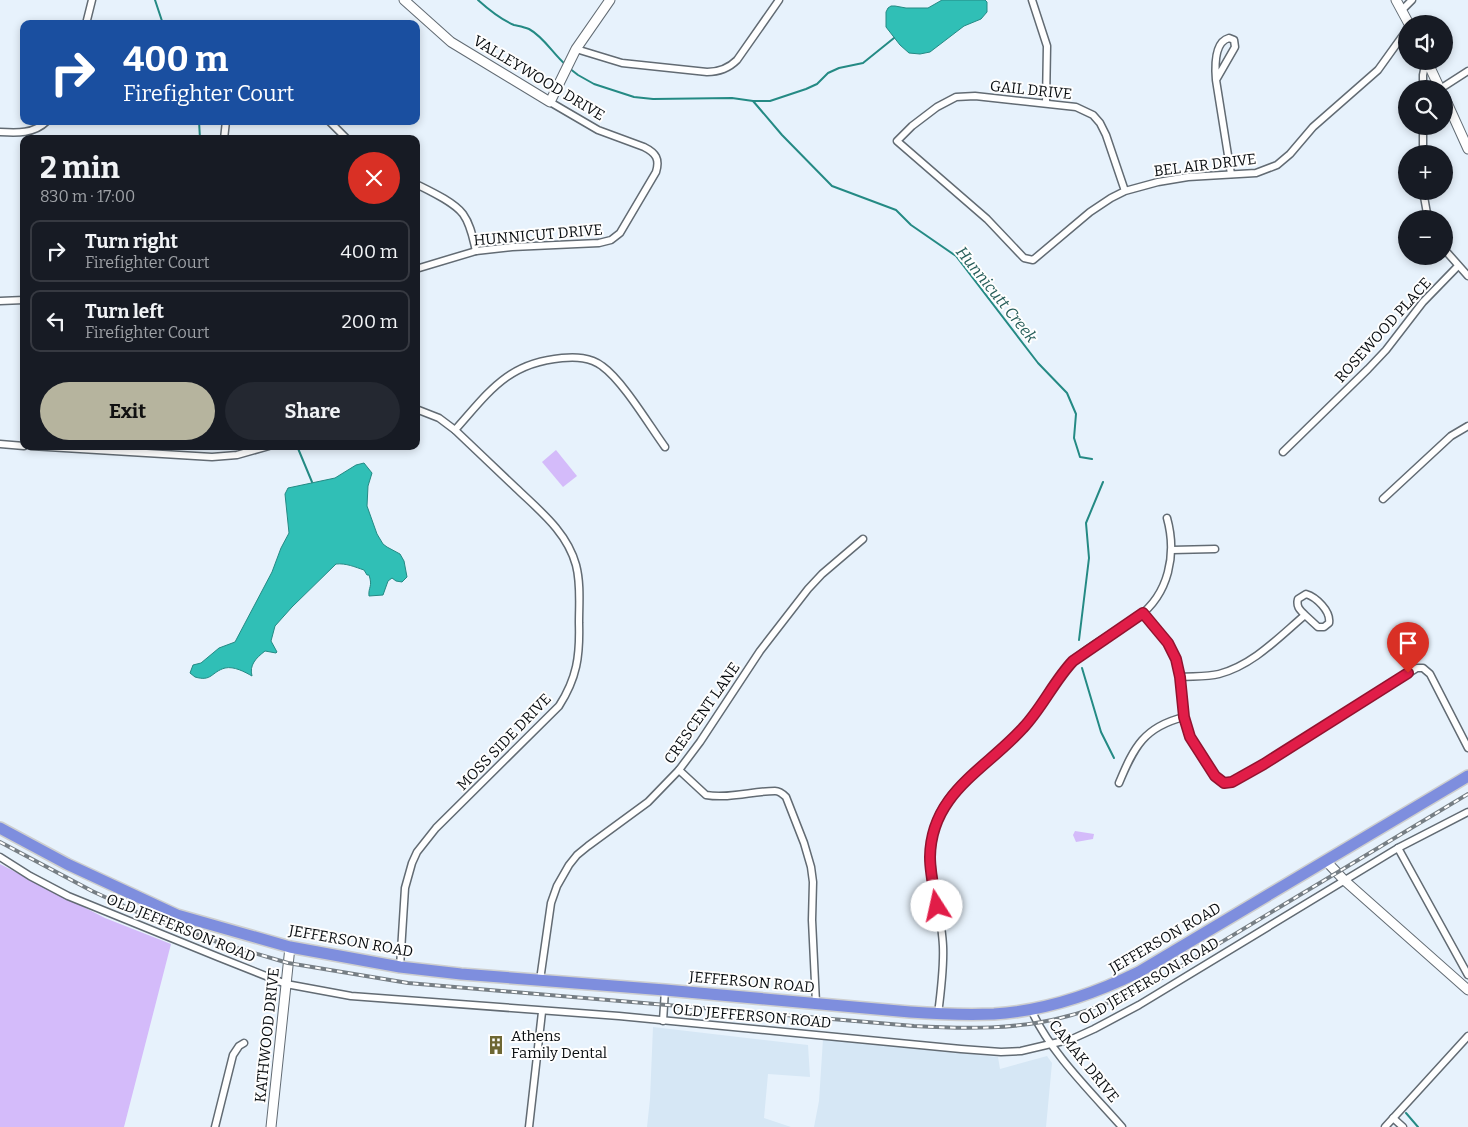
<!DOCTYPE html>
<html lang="en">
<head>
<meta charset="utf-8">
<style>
  body { margin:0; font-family:Bitter,serif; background:#242831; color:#f1f3f6; height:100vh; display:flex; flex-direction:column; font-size:19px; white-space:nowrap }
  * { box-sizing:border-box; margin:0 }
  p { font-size:16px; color:#9ea1a6 }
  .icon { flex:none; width:28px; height:28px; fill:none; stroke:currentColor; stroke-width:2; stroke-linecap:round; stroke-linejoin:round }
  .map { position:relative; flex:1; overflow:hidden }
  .sheet { position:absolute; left:20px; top:135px; width:400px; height:315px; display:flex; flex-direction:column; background:#171b24; border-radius:10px; box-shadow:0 2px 8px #0003 }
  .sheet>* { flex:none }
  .hud { position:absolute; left:20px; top:20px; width:400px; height:105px; border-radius:10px; box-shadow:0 2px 8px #0003; background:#1a4fa0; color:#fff; overflow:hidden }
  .tools { position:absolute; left:1398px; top:15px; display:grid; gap:10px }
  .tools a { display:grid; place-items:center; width:55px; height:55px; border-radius:50%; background:#171b24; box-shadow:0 2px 8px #0003; font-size:25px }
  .pin { position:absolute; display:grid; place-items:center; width:42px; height:42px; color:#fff; margin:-51px -21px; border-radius:50% 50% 50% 0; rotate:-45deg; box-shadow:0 0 5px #0007 }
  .pin .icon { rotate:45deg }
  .me { position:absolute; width:55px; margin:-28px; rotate:350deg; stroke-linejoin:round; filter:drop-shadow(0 0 4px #0008) }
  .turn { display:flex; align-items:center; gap:18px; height:105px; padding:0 20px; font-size:22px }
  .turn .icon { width:65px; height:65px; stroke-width:2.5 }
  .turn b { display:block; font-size:35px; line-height:42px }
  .round { display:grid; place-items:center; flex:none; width:52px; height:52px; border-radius:26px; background:#242831 }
  .summary { display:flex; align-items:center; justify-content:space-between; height:85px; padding:0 20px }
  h1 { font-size:30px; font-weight:700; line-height:38px }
  .cta { display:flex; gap:10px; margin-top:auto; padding:10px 20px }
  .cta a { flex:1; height:58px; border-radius:30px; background:#b6b49e; color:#111; font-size:20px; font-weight:700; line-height:58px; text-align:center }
  .cta a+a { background:#242831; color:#f1f3f6 }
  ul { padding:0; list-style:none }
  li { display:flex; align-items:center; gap:15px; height:62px; margin:0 10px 8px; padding:0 10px; border:2px solid #363941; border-radius:10px }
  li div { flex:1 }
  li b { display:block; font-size:19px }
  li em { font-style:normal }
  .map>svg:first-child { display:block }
</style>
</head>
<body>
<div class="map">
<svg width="1468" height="1127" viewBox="0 0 1468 1127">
  <rect width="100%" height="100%" fill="#e7f2fc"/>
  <g fill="#d6e7f5">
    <path d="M653,1027L808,1045L810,1077L768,1074L764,1118L791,1127H647L650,1099Z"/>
    <path d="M823,1039L998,1057L1000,1069L1047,1056L1052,1063L1046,1127H814L819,1101Z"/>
  </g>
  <g fill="#d4bbfa">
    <path d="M556,450L577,476L563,487L542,462Z"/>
    <path d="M1075,831L1094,834L1093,839L1076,842L1073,835Z"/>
    <path d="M0,864L105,918L171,944L124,1127H0Z"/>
  </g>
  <g fill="#30bfb6" stroke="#248a84">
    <path d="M942,0H985L987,2V12L981,19L964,26L930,52L920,54L909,53L900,45L886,27V12L888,8L891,6H895L906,8H928Z"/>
    <path d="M364,463L372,473L368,486L367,506L377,534L383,544L387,547L400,554L404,561L407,577L402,582L396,581L392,578L388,581L383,595L369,596C368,587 373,587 369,575H367L364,570C355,567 346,563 336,564L292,607L275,626L271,641L277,652L276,653L265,651C256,658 249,665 252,676C245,672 234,666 225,668C211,672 212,682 195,677L190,673L193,665L201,663L219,648L235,642L272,572L281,548L289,533L285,494L288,488L335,478L356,465Z"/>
  </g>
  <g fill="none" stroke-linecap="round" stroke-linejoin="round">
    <g stroke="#248a84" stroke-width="2">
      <path d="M155,0L163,24"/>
      <path d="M478,0C489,10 500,19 514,25C518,26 524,27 529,29C544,37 553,54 566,65"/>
      <path d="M569,68L578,75L594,84L634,97L653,99L732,98L753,101H770L806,89L817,84L828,73L839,68L863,63L894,38"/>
      <path d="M753,101L782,135L832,186L896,210L911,225L956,256L1038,363L1067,393L1076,414L1074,438L1080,457L1092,459"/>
      <path d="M199,121L200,139"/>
      <path d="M297,446L312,482"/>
      <path d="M1079,640L1089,558L1086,523L1103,482"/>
      <path d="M1082,668L1101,732L1114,758"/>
      <path d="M1406,1113L1418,1127"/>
    </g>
    <g stroke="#626b73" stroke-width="9">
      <g id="street">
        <path d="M1032,0L1047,46L1046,103"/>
        <path d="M1402,10L1412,0"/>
        <path d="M86,24L92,0"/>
        <path d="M576,49L622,63L707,72C719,72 728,69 737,60L779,0"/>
        <path d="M1216,80C1215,68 1214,42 1229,38L1234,40L1235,47L1216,80L1231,174"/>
        <path d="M1423,89V75L1426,61"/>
        <path d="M1440,89L1468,71"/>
        <path d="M329,121L347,139"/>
        <path d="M1423,126V154"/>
        <path d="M0,132C17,133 34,134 47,121"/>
        <path d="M224,139L226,121"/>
        <path d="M416,184C430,191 454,202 463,214C471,225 473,239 476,251"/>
        <path d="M1125,191L1106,135L1100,123L1093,115L1076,107L975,96L956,97L937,107L912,126L897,141L987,219L1024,258L1033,260L1090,212L1111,198L1125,191L1158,182L1188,177L1256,173L1277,165L1290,154L1313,127L1378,70L1406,31"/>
        <path d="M1423,191L1428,219"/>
        <path d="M1444,249L1468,276"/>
        <path d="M416,269L476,251L512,247L599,243L611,240L620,233L656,172C660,159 656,153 644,147L598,130L550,102"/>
        <path d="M0,301L24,300"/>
        <path d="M455,430C489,392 507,363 562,358C576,357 590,357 602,366C623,381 649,425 665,447"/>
        <path d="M0,444L24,446"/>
        <path d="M31,446L212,457L237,455L269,446"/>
        <path d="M1283,452L1368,369L1386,350L1423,302L1458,266"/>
        <path d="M1383,499L1451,436L1468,426"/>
        <path d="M1172,550L1215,549"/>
        <path d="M1143,613L1168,643L1176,659L1180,677L1184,717L1190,737L1215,776L1224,783L1232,782L1264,764L1417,668H1423L1430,674L1468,748"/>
        <path d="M1180,677C1193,676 1207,677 1219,674C1253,665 1278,638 1305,615L1318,627H1324L1329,623C1331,611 1316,597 1306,594L1298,599C1296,607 1300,610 1305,615"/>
        <path d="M679,770L706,795C729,799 753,791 775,791C780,791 783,794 786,797L804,843L811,867L813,882L812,920L816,1003"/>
        <path d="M1119,783C1134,747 1144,727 1184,717"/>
        <path d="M1398,848L1468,975"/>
        <path d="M0,857L30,876L68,896L218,957L286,984L351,996L619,1016L961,1049L1001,1052L1021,1051L1072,1039L1094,1029L1139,1005L1398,848L1468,812"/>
        <path d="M400,967L405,888L412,863L417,852L436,828L559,706C577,678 580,656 579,623C579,604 581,584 576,565C567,532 540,511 516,488C496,469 475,449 455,430L439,418L416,409"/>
        <path d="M540,980L551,903L557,886L569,865L577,855L588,846L648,802L679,770L700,742L760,651L808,589L822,574L863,539"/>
        <path d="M1031,1009C1048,1050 1092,1093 1122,1127"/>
        <path d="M938,1014C941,991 944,968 943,946C941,901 920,859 939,815C957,776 1002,756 1028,723C1043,704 1054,680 1072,662C1091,643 1117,633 1138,617C1169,594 1177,554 1167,518"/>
        <path d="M663,1021L665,990"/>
        <path d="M1393,1118L1403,1127"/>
        <path d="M215,1127L233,1055L239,1046L244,1043"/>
        <path d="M529,1127L542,1012"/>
        <path d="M1385,1127L1468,1036"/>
      </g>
    </g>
    <g stroke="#626b73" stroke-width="11">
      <g id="secondary">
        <path d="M404,0L451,42L550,102L576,49L610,0"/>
        <path d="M1396,0L1409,24"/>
        <path d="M1427,61L1440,89"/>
        <path d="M1444,96L1468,149"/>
        <path d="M1326,861L1344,880L1468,990"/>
        <path d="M271,1127L290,947"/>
      </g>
    </g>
    <g stroke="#cecfcf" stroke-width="14">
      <path id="highway" d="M0,828L67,864L177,915L290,947L400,967L461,974L665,990L910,1012C938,1014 966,1015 994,1014C1044,1011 1094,994 1139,972L1468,776"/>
    </g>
    <use href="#street" stroke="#fff" stroke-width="6"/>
    <use href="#secondary" stroke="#fff" stroke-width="9"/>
    <use href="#highway" stroke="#7e8ede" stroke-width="11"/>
    <g stroke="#767e84" stroke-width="4">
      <path id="rail" d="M0,842L92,891L139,913L220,943L288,963L408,983L914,1026C965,1029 1018,1030 1068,1016C1100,1008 1130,994 1160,979L1468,794"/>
    </g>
    <use href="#rail" stroke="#fefefe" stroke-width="2" stroke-dasharray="5.5" stroke-linecap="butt"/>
  </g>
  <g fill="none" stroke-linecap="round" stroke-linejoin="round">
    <g stroke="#92132f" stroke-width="12">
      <path id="route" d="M937,906C934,890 930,873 930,857C931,793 985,770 1023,728C1042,708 1054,681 1073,661L1143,613L1168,643L1176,659L1180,677L1184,717L1190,737L1215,776L1224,783L1232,782L1264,764L1408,673"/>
    </g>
    <use href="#route" stroke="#e11d48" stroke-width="9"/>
  </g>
  <defs>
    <g id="building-bare" transform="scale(1.5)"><path d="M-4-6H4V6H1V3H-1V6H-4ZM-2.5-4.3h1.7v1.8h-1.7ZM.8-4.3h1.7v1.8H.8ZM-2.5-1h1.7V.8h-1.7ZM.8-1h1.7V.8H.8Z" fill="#6d6733" stroke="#fefefe" stroke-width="2.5" paint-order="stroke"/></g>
  </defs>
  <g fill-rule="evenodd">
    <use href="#building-bare" x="496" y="1045"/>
  </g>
  <g text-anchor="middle" stroke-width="4" stroke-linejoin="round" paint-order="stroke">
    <g font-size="15" fill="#090d10" stroke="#fefefe">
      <text transform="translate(539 78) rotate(31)" y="5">VALLEYWOOD DRIVE</text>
      <text transform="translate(1031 90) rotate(6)" y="5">GAIL DRIVE</text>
      <text transform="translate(1205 165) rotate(-7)" y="5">BEL AIR DRIVE</text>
      <text transform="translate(538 235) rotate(-5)" y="5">HUNNICUT DRIVE</text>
      <text transform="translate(1383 330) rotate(-48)" y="5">ROSEWOOD PLACE</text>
      <text transform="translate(702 713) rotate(-55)" y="5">CRESCENT LANE</text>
      <text transform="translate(504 742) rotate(-46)" y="5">MOSS SIDE DRIVE</text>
      <text transform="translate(181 928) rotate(22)" y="5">OLD JEFFERSON ROAD</text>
      <text transform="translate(1165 938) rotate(-30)" y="5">JEFFERSON ROAD</text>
      <text transform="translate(351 941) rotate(10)" y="5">JEFFERSON ROAD</text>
      <text transform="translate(1149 981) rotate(-30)" y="5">OLD JEFFERSON ROAD</text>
      <text transform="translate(752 982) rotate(5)" y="5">JEFFERSON ROAD</text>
      <text transform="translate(752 1016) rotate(5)" y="5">OLD JEFFERSON ROAD</text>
      <text transform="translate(267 1035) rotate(-84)" y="5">KATHWOOD DRIVE</text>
      <text transform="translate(1084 1061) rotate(51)" y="5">CAMAK DRIVE</text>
    </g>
    <g font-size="15" fill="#090d10" stroke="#fefefe" text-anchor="start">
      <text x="511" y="1041">Athens<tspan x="511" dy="17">Family Dental</tspan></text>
    </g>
    <g font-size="16" font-style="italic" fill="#265d59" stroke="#fefefe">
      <text transform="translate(997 294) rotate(51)" y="6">Hunnicutt Creek</text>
    </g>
  </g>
</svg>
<div class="tools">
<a><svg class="icon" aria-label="sound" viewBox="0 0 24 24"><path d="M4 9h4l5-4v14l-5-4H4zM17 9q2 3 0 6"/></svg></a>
<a><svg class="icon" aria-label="search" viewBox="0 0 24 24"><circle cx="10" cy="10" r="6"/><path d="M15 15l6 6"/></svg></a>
<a>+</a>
<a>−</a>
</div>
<div class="pin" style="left:1408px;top:673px;background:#d93025"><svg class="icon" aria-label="arrive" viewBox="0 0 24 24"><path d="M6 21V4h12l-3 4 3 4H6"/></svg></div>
<svg class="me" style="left:937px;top:906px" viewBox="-20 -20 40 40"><circle r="19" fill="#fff"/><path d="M0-13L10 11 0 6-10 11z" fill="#e11d48"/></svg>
<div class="hud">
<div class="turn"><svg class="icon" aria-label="right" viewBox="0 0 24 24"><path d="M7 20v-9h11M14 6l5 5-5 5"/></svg><div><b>400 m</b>Firefighter Court</div></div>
</div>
<section class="sheet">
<div class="summary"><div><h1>2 min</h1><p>830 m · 17:00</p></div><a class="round" style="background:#d93025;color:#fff"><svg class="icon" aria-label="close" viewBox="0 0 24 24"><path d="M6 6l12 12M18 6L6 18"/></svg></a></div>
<ul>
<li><svg class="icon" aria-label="right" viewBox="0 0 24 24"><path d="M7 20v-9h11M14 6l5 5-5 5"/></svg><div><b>Turn right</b><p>Firefighter Court</p></div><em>400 m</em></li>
<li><svg class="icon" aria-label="left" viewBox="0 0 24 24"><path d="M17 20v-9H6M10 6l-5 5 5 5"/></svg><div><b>Turn left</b><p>Firefighter Court</p></div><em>200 m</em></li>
</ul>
<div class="cta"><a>Exit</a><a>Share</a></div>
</section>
</div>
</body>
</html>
